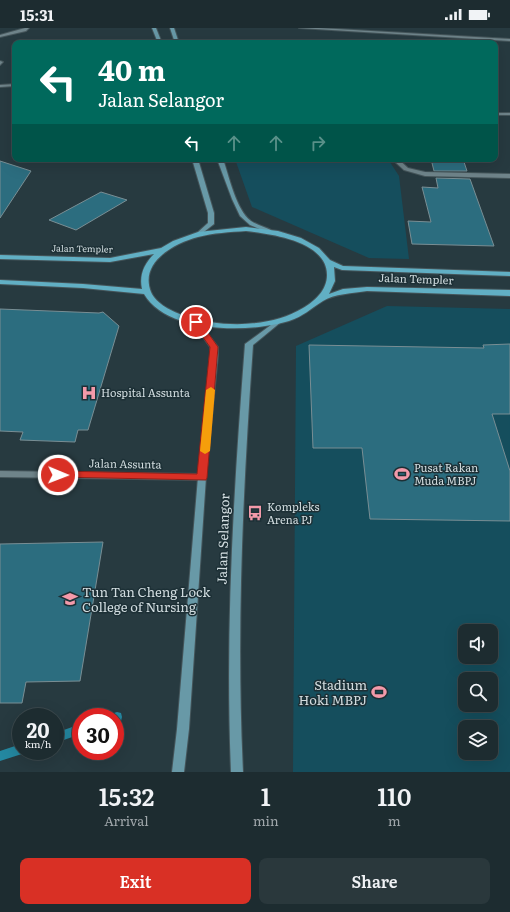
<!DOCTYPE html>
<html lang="en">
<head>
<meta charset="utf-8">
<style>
  body { margin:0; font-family:Literata,serif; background:#2a383c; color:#f1f3f6; height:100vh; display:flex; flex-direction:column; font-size:15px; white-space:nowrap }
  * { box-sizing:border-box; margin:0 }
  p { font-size:13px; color:#a0a7ab }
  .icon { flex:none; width:22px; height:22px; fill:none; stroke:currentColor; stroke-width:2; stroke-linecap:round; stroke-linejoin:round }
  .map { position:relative; height:744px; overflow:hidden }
  .panel { display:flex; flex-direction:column; background:#1d2c30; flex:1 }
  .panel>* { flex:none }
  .guide { position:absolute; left:12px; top:12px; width:486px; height:122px; border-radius:8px; box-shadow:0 4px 16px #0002,0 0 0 1px #3b484c; background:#00695c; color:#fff; overflow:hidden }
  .fabs { position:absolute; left:458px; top:596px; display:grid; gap:8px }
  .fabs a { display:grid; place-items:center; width:40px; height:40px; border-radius:8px; background:#1d2c30; box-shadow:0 4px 16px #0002,0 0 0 1px #3b484c; font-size:20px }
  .speed { position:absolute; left:12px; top:680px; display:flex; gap:8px; font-size:20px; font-weight:700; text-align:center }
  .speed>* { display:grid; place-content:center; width:52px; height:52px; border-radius:50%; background:#1d2c30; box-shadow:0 4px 16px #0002,0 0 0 1px #3b484c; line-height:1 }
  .speed small { font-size:10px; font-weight:400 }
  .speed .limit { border:6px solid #d22; background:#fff; color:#111 }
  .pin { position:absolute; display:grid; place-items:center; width:34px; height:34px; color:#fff; margin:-17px; border:2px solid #fff; border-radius:50%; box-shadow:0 1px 4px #0007 }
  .me { position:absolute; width:44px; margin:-22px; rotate:91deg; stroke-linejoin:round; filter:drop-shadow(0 0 3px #0008) }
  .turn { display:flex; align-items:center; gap:14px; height:84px; padding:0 20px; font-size:18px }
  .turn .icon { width:52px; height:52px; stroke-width:2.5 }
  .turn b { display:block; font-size:28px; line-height:34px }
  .lanes { display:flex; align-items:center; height:38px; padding:0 20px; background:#0003; justify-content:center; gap:20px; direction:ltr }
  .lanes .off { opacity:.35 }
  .eta { display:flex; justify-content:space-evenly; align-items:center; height:68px; text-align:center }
  .eta b { font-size:24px; font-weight:600; line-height:28px }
  .primary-button { display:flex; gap:8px; margin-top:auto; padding:8px 20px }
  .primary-button a { flex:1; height:46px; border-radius:8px; background:#d93025; color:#fff; font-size:16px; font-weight:600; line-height:46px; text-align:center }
  .primary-button a+a { background:#2a383c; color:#f1f3f6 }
  .status { display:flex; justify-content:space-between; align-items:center; height:28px; padding:0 20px; background:#1d2c30; direction:ltr }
  .status svg { height:11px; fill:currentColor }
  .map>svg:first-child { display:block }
</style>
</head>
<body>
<div class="status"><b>15:31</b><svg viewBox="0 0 49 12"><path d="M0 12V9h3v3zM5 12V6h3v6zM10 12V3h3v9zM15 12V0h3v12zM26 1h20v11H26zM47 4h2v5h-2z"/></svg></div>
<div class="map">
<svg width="510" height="744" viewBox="0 0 510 744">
  <rect width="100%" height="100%" fill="#273a40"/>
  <g fill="#154e5d" fill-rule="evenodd">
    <path d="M235,131H388L399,148L409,231L369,230L252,179Z"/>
    <path d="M387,278L510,281V744H293L296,318ZM465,603H491V629H465ZM465,651H491V677H465ZM465,699H491V725H465Z"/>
  </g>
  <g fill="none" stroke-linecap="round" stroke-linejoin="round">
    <g fill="#2488a1" fill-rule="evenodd">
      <path d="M117,684L121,685L122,689L121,693L115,695V689H110L111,686Z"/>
      <path d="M81,696V706L55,715V705Z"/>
      <path d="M21,716V723H26L25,725L0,733V723Z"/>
    </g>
  </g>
  <g fill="#2c6d7f" stroke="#798e94">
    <path d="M431,131H463L467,143H434Z"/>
    <path d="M0,133L31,143L0,190Z"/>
    <path d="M436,150L470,151L494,218L412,216L408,193L431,194L422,159L438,160Z"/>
    <path d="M101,164L127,172L76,202L49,192Z"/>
    <path d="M0,281L99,285L103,284L119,298L88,402H78L75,414L20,412L23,404L0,403Z"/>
    <path d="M510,316V386H492L510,443V493L370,491L362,420H313L309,317L484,320L483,317Z"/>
    <path d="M103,514L80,653L26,654L22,675H0V516Z"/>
  </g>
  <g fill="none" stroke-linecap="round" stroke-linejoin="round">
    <g stroke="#45555a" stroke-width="2">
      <g id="minor">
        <path d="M25,0H29L26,3L0,9V7Z"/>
        <path d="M299,0H319L510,11V13Z"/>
        <path d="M0,33L3,34L0,37Z"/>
        <path d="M15,56V58L0,59V57Z"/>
        <rect x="495" y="85" width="15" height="2"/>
        <path d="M392,131H398L408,140L425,144L510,146V150L425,148L404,142Z"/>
        <path d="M0,443L202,446L205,447L206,449L205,451L202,452L0,449Z"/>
      </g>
    </g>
    <g stroke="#45555a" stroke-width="2">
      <g id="secondary">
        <path d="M152,0H156L162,15H158Z"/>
        <path d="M170,0H174L179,15H175Z"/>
        <path d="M192,131H198L214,185V196L200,207L198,206V204L208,195V185Z"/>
        <path d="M217,131H223C229,148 236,182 251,193C257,197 265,199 271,202V204H267L250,197L240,188L232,171Z"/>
        <path d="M279,291L283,293L281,294L253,317C243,460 236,601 243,744H231C225,600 234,459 245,316Z"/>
        <path d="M196,292L198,293L218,319V327L206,449L189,701L184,744H172L177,701L198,449L210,327V319L192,294Z"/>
      </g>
    </g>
    <g stroke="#45555a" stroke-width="2">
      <path id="primary" d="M246,199L278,203L301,210L319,220L330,232L343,238L510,244V248L342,242L334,239L335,253L329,266L343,261L367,259L510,262V268L367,263C354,265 333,266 323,273C310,281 304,288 289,293C250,305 167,306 144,266L83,260L0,256V252L83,256L142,261C139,247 144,236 154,226L110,234L0,231V227L110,230L161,220L173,213L198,204ZM246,203C271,206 327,213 327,247C327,262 315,273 303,280C270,300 221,300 185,288C173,284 156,276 151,264C139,234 175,215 198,209C213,205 230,204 246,203Z"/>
    </g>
    <use href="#minor" fill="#6f848a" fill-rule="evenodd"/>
    <use href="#secondary" fill="#6899a7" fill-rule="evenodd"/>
    <use href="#primary" fill="#61afc4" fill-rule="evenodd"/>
  </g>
  <path fill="#d93025" stroke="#8d1f18" d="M194,292H199L218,319L207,450L206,452L55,449L53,447L55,444L58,443L197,446L210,319L192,294Z"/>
  <path fill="#f59e0b" d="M211,359L215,362L210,423L205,426L200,423L206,362Z"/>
  <defs>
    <g id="hospital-bare" transform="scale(1.2)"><path d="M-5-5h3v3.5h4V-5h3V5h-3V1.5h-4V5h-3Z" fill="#f39aaa" stroke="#1d3036" stroke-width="2.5" paint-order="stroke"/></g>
    <g id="stadium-bare" transform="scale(1.2)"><path d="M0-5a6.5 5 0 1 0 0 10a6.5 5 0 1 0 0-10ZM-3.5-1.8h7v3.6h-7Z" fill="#f39aaa" stroke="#1d3036" stroke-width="2.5" paint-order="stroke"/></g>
    <g id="bus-bare" transform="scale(1.2)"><path d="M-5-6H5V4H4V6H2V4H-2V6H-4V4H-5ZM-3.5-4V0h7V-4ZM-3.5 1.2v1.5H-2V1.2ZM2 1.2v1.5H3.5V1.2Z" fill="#f39aaa" stroke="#1d3036" stroke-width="2.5" paint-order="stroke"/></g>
    <g id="university-bare" transform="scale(1.2)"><path d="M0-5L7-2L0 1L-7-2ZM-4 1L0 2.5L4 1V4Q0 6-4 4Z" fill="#f39aaa" stroke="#1d3036" stroke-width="2.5" paint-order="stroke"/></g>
  </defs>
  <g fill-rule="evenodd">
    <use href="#hospital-bare" x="89" y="365"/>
    <use href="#stadium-bare" x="402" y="446"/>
    <use href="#bus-bare" x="255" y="485"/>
    <use href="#university-bare" x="70" y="571"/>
    <use href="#stadium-bare" x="379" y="664"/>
  </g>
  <g text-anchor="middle" stroke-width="3" stroke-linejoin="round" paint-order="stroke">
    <g font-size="9" fill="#d1dcdf" stroke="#1d3036">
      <text transform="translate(82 221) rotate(1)" y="3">Jalan Templer</text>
    </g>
    <g font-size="11" fill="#d1dcdf" stroke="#1d3036">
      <text transform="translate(416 251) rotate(2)" y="4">Jalan Templer</text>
      <text transform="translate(125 436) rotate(1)" y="4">Jalan Assunta</text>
    </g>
    <g font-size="11" fill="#d1dcdf" stroke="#1d3036" text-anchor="start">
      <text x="101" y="369">Hospital Assunta</text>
      <text x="414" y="444">Pusat Rakan<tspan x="414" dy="13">Muda MBPJ</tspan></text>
      <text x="267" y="483">Kompleks<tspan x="267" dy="13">Arena PJ</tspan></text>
    </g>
    <g font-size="13" fill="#d1dcdf" stroke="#1d3036">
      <text transform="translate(223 511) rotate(-88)" y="5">Jalan Selangor</text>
    </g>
    <g font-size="13" fill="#d1dcdf" stroke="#1d3036" text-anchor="start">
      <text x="82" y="569">Tun Tan Cheng Lock<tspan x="82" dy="15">College of Nursing</tspan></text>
      <text x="367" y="662" text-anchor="end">Stadium<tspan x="367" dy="15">Hoki MBPJ</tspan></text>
    </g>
  </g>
</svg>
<div class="fabs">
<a><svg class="icon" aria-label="sound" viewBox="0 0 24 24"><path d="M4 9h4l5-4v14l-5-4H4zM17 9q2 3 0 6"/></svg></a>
<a><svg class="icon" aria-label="search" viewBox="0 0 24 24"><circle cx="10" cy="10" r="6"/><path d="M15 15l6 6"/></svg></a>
<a><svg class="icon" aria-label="layers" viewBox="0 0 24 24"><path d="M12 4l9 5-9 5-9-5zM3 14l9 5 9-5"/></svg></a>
</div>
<div class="speed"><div>20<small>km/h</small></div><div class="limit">30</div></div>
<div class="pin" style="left:196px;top:294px;background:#d93025"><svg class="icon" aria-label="arrive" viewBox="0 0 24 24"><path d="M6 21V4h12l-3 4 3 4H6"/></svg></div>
<svg class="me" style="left:58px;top:447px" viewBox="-20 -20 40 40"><circle r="17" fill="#d93025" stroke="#fff" stroke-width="3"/><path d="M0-11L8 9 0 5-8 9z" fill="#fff"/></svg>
<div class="guide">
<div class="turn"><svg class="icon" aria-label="left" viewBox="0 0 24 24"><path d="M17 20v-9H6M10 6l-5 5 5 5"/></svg><div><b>40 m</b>Jalan Selangor</div></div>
<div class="lanes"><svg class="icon" aria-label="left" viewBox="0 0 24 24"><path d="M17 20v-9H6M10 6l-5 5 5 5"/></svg><svg class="icon off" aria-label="ahead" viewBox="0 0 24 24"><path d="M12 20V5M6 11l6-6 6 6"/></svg><svg class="icon off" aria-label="ahead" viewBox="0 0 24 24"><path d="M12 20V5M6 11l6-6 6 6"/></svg><svg class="icon off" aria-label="right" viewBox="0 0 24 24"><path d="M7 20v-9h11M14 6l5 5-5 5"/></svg></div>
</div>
</div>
<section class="panel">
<div class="eta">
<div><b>15:32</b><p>Arrival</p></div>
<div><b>1</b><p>min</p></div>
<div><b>110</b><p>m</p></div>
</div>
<div class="primary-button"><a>Exit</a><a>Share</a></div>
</section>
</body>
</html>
